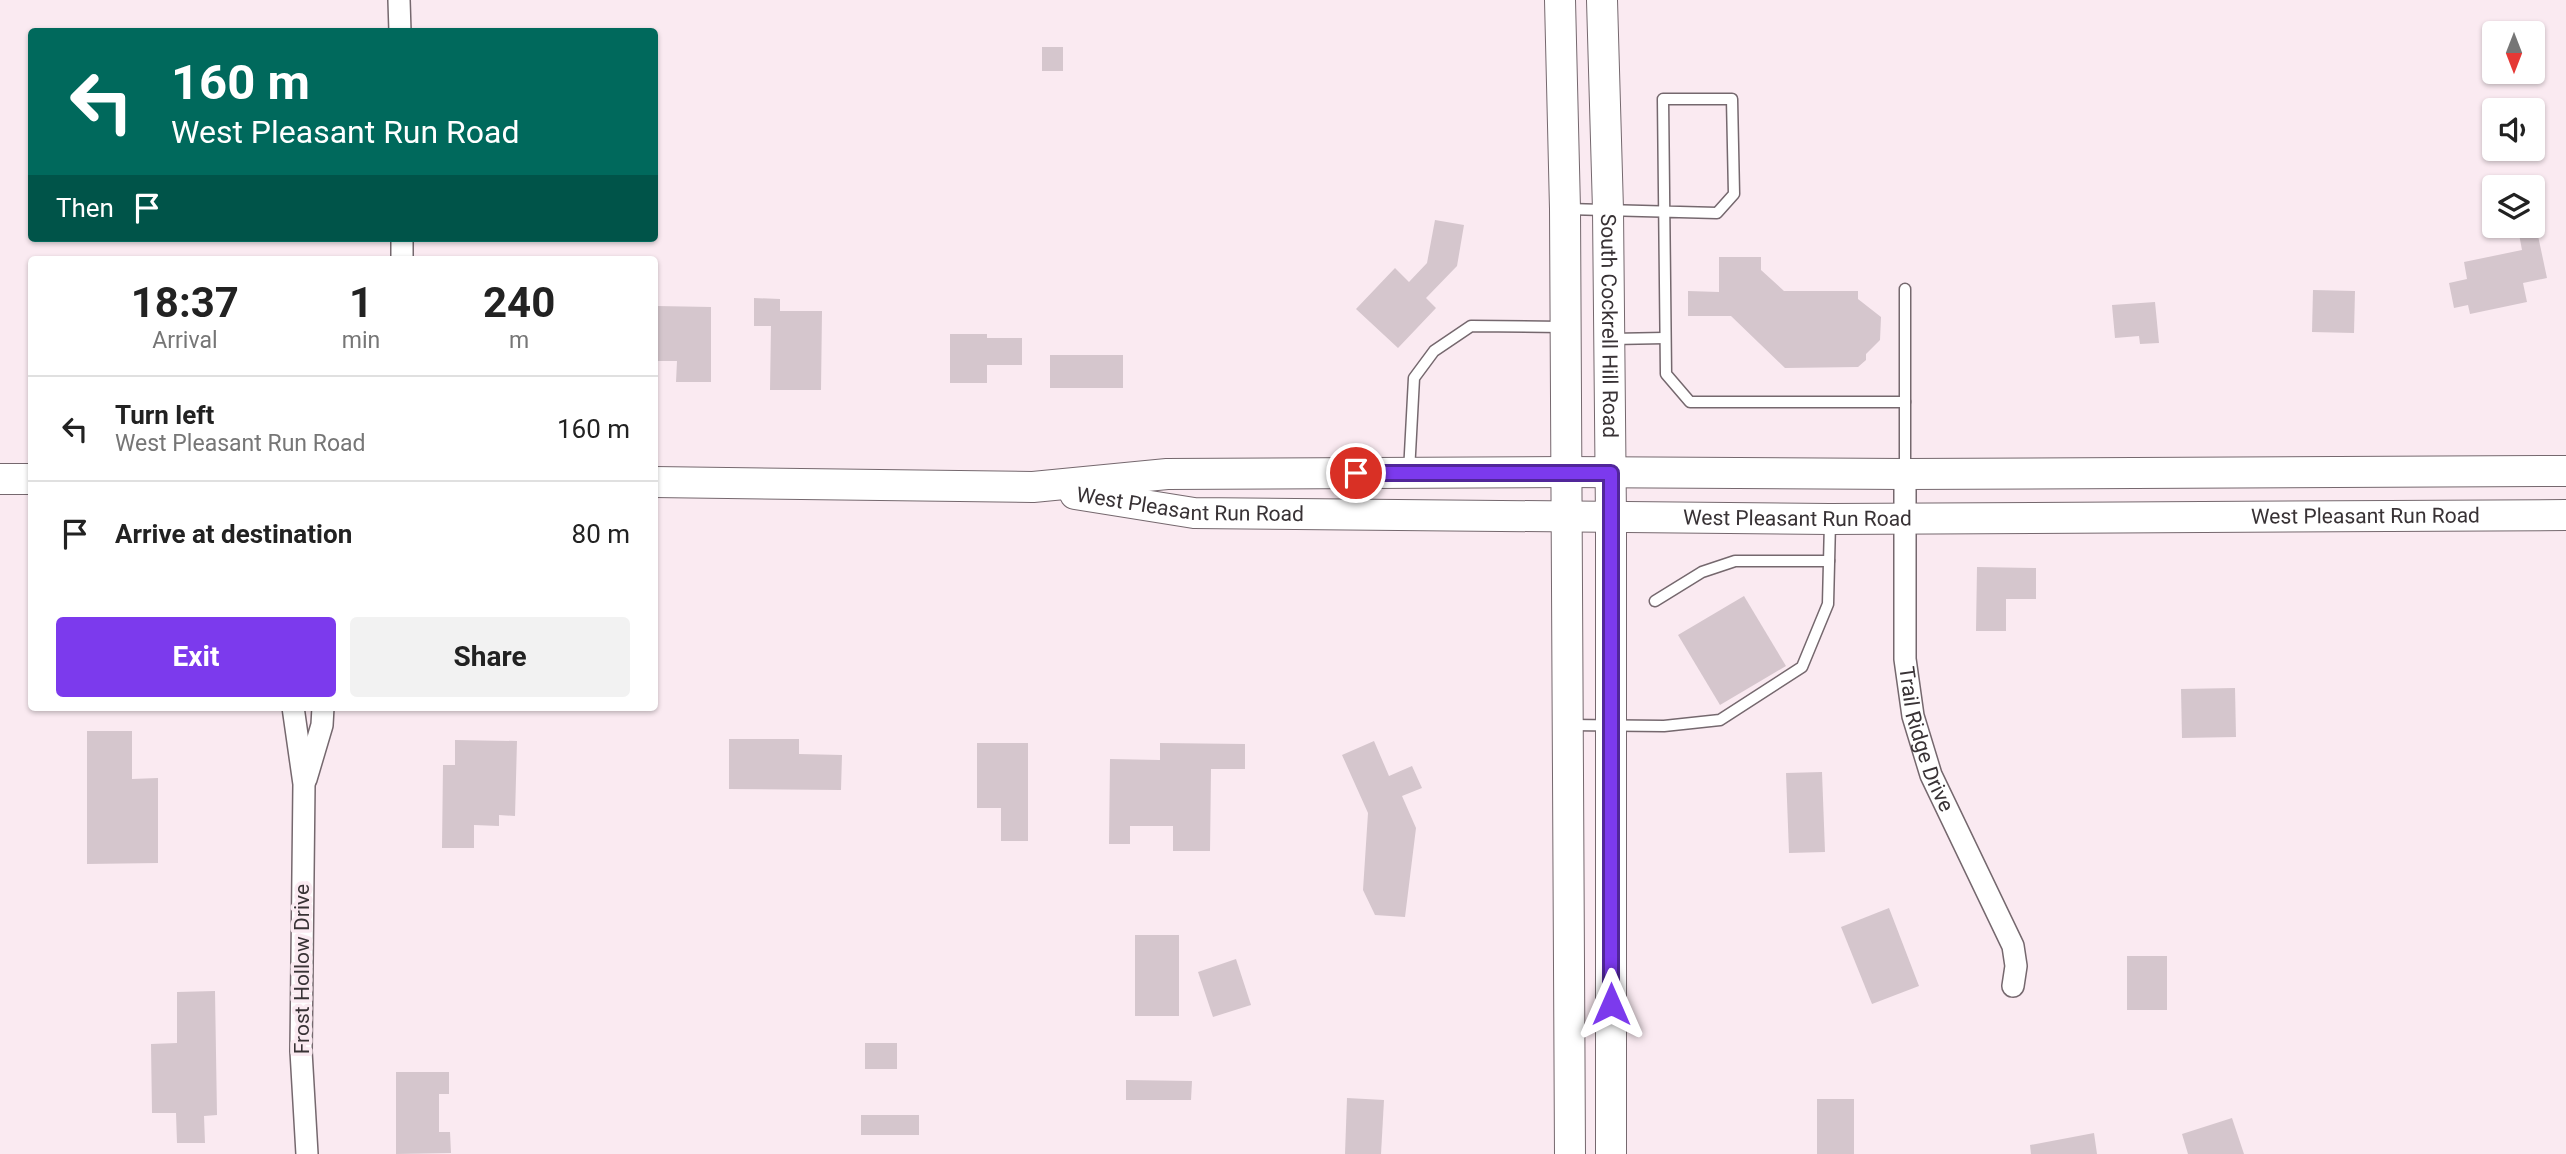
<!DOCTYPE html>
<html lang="en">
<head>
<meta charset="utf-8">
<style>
  body { margin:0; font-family:Roboto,sans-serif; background:#f2f2f2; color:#222; height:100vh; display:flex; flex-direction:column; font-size:26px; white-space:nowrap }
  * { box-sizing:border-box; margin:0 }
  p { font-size:23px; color:#767676 }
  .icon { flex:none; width:38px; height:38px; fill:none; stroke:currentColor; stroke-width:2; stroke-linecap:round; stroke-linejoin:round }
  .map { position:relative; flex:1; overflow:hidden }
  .side { position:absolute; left:28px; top:256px; width:630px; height:455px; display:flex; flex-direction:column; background:#fff; border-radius:7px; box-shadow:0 2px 5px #0004 }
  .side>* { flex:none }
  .top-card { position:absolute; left:28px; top:28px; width:630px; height:214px; border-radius:7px; box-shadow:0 2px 5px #0004; background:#00695c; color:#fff; overflow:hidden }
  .needle { width:46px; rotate:180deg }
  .tools { position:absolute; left:2482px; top:21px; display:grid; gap:14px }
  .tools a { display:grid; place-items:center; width:63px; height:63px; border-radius:7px; background:#fff; box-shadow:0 2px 5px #0004; font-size:35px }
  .pin { position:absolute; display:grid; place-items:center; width:60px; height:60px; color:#fff; margin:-30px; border:4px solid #fff; border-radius:50%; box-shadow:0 2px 7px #0007 }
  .me { position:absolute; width:77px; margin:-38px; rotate:0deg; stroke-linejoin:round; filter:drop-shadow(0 0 5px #0008) }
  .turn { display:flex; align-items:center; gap:24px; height:147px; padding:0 28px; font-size:32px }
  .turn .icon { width:91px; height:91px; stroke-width:2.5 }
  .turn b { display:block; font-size:49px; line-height:60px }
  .then { display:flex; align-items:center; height:66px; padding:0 28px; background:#0003; gap:14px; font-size:26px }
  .eta { display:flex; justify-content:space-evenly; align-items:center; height:119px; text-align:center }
  .eta b { font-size:42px; font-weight:700; line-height:49px }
  .primary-button { display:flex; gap:14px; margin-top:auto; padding:14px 28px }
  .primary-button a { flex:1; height:80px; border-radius:7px; background:#7c3aed; color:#fff; font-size:28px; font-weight:700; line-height:80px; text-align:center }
  .primary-button a+a { background:#f2f2f2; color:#222 }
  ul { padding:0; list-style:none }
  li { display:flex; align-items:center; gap:21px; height:105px; padding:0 28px; border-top:2px solid #e0e0e0 }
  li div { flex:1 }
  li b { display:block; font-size:26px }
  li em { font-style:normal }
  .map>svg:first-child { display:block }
</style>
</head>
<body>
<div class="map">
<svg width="2566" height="1154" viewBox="0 0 2566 1154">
  <rect width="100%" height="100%" fill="#faeaf1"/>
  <g fill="#d5c6cd">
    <rect x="1042" y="47" width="21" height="24"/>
    <path d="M1435,220L1464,225L1457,266L1426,298L1436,308L1398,348L1356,309L1395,268L1409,282L1427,263Z"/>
    <path d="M2537,231L2547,278L2523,283L2527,302L2470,314L2468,305L2454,308L2449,283L2467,279L2464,262L2522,250L2519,234Z"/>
    <path d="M1719,257H1761V270L1784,291H1858V299L1881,317L1880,340L1866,354V360L1858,367L1785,368L1731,316H1688V291L1719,292Z"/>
    <path d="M2313,290L2355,291L2354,333L2312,332Z"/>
    <path d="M754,298L780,299V311H822L821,390H770L771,326H754Z"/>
    <path d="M2155,302L2159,343L2140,344L2139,336L2115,338L2112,305Z"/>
    <path d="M657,306L711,307V382H676L677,361H656Z"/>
    <path d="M950,334H987V338H1022V365H987V383H950Z"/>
    <rect x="1050" y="355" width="73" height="33"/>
    <path d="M1977,567L2036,568V599H2006V631H1976Z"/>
    <path d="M1744,596L1786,666L1720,705L1678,635Z"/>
    <path d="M2235,688L2236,737L2182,738L2181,689Z"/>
    <path d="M87,731H132V779L158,778V863L87,864Z"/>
    <path d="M729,739H799V754L842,755L841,790L729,789Z"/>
    <path d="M455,740L517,741L515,816L499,815V826L474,825V848H442L443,765H455Z"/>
    <path d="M1374,741L1389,776L1412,766L1422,788L1402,796L1416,828L1405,917L1375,915L1363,890L1368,813L1342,755Z"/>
    <path d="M977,743H1028V841H1001V808H977Z"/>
    <path d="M1160,743L1245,744V769H1211L1210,851H1173V826H1130V844H1109L1110,759L1160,760Z"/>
    <path d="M1822,772L1825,852L1789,853L1786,773Z"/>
    <path d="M1889,908L1919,986L1872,1004L1841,927Z"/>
    <rect x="1135" y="935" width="44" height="81"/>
    <rect x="2127" y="956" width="40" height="54"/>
    <path d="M1236,959L1251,1005L1213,1017L1198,972Z"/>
    <path d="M215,991L217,1115L204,1116L205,1143H177L176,1113H152L151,1044L177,1043V992Z"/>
    <rect x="865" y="1043" width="32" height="26"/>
    <path d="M396,1072H449V1094H439V1132H450L451,1153L396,1154Z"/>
    <path d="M1126,1080L1192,1081L1191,1100H1126Z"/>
    <path d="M1347,1098L1384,1100L1381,1154H1345Z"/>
    <rect x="1817" y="1099" width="37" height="55"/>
    <rect x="861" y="1115" width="58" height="20"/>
    <path d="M2232,1118L2244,1154H2188L2182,1134Z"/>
    <path d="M2094,1133L2097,1154H2031L2030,1145Z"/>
  </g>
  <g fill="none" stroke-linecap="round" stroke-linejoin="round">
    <g stroke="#75686e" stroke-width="13">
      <g id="service">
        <path d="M1567,209L1717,213L1734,194L1732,99H1663L1666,374L1690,402H1905V472"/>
        <path d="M1905,289V402"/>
        <path d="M1612,339L1665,338"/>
        <path d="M1409,472L1414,378L1434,351L1471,326L1563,327"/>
        <path d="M1655,601L1702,572L1735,561H1829"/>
        <path d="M1568,725L1664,726L1720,720L1802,667L1828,604L1830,522"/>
      </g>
    </g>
    <g stroke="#75686e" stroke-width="24">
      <g id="minor">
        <path d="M399,0L400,32"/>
        <path d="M402,238V259"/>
        <path id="s1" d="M1905,474V659L1913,716L1931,775L2013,946L2016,966L2013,986"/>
        <path d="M293,707L304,784L301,1051L307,1154"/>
        <path d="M306,779L322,725L323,707"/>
      </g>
    </g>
    <g stroke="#75686e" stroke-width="32">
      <g id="secondary">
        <path d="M1560,0L1565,209L1570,1154"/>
        <path id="s2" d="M1602,0L1608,210L1611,519V1154"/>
        <path d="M0,479H32"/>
        <path d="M654,482L1033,487L1167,474L1566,472L1905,474L2566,471"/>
        <path id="s3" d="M1075,494L1194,513L1830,519L2566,515"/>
      </g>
    </g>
    <use href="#service" stroke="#fff" stroke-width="10"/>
    <use href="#minor" stroke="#fff" stroke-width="21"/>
    <use href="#secondary" stroke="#fff" stroke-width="30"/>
  </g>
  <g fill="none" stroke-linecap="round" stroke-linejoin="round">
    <g stroke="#51269a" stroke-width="18">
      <path id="route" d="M1356,473H1611V1004"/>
    </g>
    <use href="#route" stroke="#7c3aed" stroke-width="12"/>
  </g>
  <g text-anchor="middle" stroke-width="7" stroke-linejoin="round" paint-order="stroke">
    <g font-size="21" fill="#383235" stroke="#faeaf1">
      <text dy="7" stroke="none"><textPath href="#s2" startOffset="326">South Cockrell Hill Road</textPath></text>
      <text dy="7" stroke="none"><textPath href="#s3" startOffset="116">West Pleasant Run Road</textPath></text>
      <text dy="7" stroke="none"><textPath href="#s3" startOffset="1292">West Pleasant Run Road</textPath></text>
      <text dy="7" stroke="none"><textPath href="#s3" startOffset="724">West Pleasant Run Road</textPath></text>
      <text dy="7" stroke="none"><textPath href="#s1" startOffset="268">Trail Ridge Drive</textPath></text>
      <text transform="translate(302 969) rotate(-90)" y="7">Frost Hollow Drive</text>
    </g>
  </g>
</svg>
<div class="tools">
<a><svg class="needle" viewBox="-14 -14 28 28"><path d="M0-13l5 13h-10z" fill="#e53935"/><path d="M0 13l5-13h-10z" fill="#767676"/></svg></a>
<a><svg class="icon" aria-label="sound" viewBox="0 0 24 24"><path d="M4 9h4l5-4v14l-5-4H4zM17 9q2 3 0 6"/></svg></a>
<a><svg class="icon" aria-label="layers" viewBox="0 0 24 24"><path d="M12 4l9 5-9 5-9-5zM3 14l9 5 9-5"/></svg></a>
</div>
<div class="pin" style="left:1356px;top:473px;background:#d93025"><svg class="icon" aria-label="arrive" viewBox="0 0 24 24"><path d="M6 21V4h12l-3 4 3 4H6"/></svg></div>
<svg class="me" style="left:1611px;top:1004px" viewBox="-20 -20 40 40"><path d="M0-17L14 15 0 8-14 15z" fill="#7c3aed" stroke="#fff" stroke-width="4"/></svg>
<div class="top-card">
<div class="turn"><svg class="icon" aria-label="left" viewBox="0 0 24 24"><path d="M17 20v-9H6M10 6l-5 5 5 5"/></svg><div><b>160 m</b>West Pleasant Run Road</div></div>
<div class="then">Then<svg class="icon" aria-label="arrive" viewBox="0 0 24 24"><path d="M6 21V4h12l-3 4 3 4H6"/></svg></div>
</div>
<section class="side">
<div class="eta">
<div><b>18:37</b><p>Arrival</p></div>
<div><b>1</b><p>min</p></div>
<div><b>240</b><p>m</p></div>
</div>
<ul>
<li><svg class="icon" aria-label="left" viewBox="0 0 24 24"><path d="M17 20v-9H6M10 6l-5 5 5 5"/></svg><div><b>Turn left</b><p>West Pleasant Run Road</p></div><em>160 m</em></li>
<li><svg class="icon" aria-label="arrive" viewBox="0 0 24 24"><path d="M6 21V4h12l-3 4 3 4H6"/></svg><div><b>Arrive at destination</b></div><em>80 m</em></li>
</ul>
<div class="primary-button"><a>Exit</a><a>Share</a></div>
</section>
</div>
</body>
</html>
